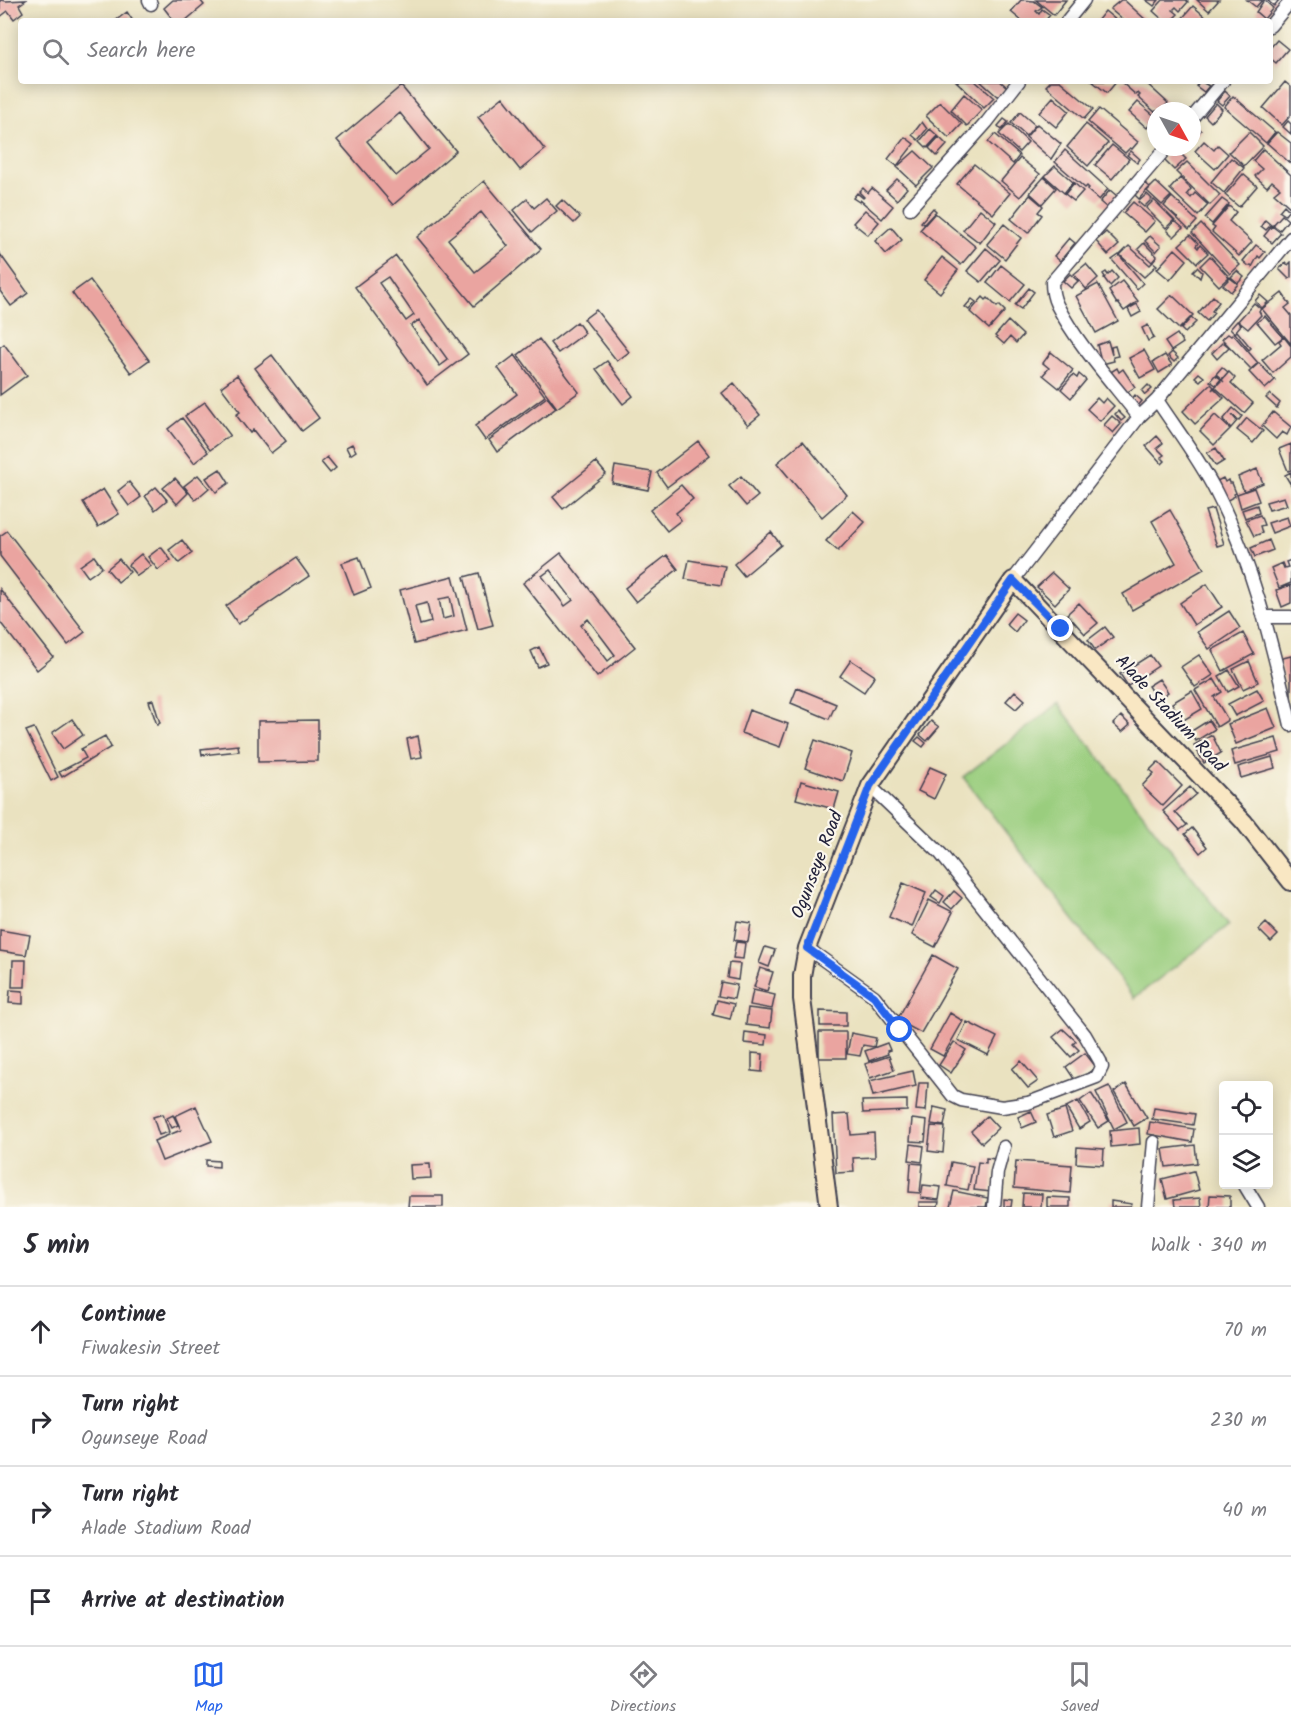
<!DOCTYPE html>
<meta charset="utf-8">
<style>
body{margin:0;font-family:Kalam,sans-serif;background:#f7f7f7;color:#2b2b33}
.controls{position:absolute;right:18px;bottom:18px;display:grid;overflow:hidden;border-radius:6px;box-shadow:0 3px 15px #0003}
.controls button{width:54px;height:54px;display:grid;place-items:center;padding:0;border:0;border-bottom:2px solid #e1e1e2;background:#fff;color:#2b2b33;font:30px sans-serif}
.compass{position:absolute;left:1147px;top:102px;width:54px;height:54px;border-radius:50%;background:#fff;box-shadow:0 3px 15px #0003;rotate:130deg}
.stop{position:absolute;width:18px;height:18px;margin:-14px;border:4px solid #2563eb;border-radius:50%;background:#fff}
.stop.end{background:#2563eb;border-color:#fff;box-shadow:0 2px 6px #0008}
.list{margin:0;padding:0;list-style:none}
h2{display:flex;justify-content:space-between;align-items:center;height:78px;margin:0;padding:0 24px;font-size:26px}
h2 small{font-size:20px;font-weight:400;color:#7c7c81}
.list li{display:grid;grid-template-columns:39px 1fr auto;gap:18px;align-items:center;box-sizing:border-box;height:90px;padding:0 24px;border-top:2px solid #e1e1e2}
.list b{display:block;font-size:22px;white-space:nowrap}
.list p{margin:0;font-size:20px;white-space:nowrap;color:#7c7c81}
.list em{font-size:20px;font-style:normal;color:#7c7c81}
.icon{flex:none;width:33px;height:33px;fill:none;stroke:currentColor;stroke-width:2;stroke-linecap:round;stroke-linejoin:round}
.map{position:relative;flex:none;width:1291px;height:1207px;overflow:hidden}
.search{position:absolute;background:#fff;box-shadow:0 3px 15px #0003;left:18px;right:18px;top:18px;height:66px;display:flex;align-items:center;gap:15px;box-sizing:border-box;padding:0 21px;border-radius:6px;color:#7c7c81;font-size:22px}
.sheet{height:438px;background:#fff}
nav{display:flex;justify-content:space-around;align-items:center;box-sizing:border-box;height:84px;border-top:2px solid #e1e1e2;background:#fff;font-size:16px;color:#7c7c81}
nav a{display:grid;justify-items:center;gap:3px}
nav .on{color:#2563eb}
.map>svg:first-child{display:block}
.green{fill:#9acd7e;stroke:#5e785c;stroke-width:1.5}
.building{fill:#eaa4a0;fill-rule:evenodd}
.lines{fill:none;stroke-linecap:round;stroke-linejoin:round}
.street-casing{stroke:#403f4f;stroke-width:15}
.secondary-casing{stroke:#403f4f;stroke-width:20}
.street{stroke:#fff;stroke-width:12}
.secondary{stroke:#f9e7c3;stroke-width:16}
.route{stroke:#2563eb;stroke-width:8}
.labels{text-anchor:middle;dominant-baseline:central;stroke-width:4.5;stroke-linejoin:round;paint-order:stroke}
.street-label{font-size:18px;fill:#22223b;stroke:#fbf7ec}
</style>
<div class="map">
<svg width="1291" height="1207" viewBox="0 0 1291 1207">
<rect width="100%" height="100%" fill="#fbf7ec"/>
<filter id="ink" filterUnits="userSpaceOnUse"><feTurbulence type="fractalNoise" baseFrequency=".0167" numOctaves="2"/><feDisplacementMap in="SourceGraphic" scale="12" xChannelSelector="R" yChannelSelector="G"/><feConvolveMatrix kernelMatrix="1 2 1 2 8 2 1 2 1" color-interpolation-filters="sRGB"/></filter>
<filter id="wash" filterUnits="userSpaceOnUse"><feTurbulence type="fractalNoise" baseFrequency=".008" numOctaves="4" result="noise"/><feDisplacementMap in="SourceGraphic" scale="24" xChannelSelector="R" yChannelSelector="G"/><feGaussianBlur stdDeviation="1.35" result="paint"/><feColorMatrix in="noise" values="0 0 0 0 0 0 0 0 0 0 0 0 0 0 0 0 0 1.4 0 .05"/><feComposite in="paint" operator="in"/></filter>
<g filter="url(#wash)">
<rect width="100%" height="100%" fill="#eae2c0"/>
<path class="green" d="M1058 704 1229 925 1134 998 963 777Z"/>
<g id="blocks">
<path class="building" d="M0 0 6 1 26 0 19 5 23 12 14 19 8 11 0 17Z
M173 0H200L204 5 185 21H174L164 8Z
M1021 0 1034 1 1042 7 1036 11 1039 14 1042 9 1050 15 1045 21H1022L1011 12Z
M1036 0H1066L1054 15Z
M1121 0H1124L1147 21H1124L1110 9Z
M1146 0H1159L1154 6Z
M1163 0H1186L1188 2 1180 11 1176 7 1173 10 1178 14 1171 21H1164L1153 11Z
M1197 0H1219L1209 11Z
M1247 0H1262L1256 7Z
M1264 0 1273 8 1264 19 1256 12Z
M1267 0H1279L1274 6Z
M1193 6 1208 19 1207 21H1180Z
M1105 11 1117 21H1097Z
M127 12 133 21H115Z
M1277 40 1288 49 1276 63 1270 58V48Z
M956 81H975L994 98 984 108Z
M980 81H1000L1007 87 998 97Z
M1051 81H1060L1093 109 1084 119 1046 86Z
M1092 81H1117L1107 93Z
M1120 81H1144L1168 103 1164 108 1165 109 1163 111H1156V113L1138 97 1140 95 1138 93 1136 95Z
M1200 81 1209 86 1204 92 1196 86Z
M1285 82 1291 87V115L1282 125 1263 108Z
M401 86 456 151 393 205 337 140ZM400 113 429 149 396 176 367 141Z
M1225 91 1230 96 1222 105 1217 101Z
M964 94 982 110 967 126 951 110Z
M1233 96 1275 132 1266 143 1224 107Z
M503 97 545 150 520 170 478 117Z
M1053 97 1069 111 1056 127 1039 113Z
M940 102 962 124 949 138 926 116Z
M1138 102 1156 117 1147 128 1129 112Z
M1216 103 1222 109 1211 122 1205 116Z
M1099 109 1138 142 1132 149 1130 148 1125 153 1088 122Z
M1020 112 1035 125 1026 136 1011 123Z
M1004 119 1008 122 1002 130 998 126Z
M1288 121 1291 124V134L1283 127Z
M922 122 927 129 918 140 912 135Z
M1009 124 1028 142 1019 152 999 134Z
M1037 124 1061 144 1051 159 1026 137Z
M1086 124 1108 143 1088 166 1067 147Z
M1195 125 1201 130 1192 140V128Z
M930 129 938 136 927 148 920 141Z
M1249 132 1263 146 1244 166 1229 152Z
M1277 132 1291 143V164L1267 143Z
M995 134 1018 154 1019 156 1013 164 988 142Z
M905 137 914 144 897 166 888 159Z
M939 137 947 145 937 156 929 148Z
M1204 141 1214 150 1218 145 1228 154 1215 169 1195 151Z
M1112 145 1129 159 1112 179 1095 165Z
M1174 147 1186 159 1174 170 1163 159Z
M1263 149 1291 175V208L1274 193 1280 188 1272 181 1267 187 1255 176 1262 169 1253 161Z
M1065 150 1108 189 1099 200 1087 190 1089 188 1087 186 1085 188 1055 162Z
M915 151 933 168 916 185 897 167Z
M1131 151 1140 159 1137 163 1127 155Z
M1020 158 1040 174 1020 197 1001 181Z
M1231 158 1244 168 1224 193 1211 182Z
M1187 162 1220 195 1210 205 1176 172Z
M974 164 1010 193 993 214 957 184Z
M1055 166 1073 182 1064 193 1045 176Z
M1243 174 1257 186 1239 207 1225 195Z
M1044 177 1056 188 1042 204 1030 193Z
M1180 178 1191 189 1187 194 1191 198 1195 193 1208 205 1198 216 1170 189Z
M897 179 907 188 897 200 886 190Z
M484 181 541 249 474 306 417 237ZM481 212 508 246 475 272 448 239Z
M1156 182 1171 196 1162 205 1147 191Z
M1074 183 1083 191 1074 201 1065 194Z
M1145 183 1150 187 1139 199 1135 195Z
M863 188 868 193 872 188 893 206 882 219 860 200 859 202 853 198 857 193 863 198 864 197 859 192Z
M1110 190 1117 196 1107 208 1100 202Z
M1147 194 1152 199 1144 207 1138 202Z
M1030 195 1043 206 1038 212 1042 215 1028 233 1011 219Z
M1172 197 1197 221 1189 230 1177 218 1178 217 1177 218 1164 206Z
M546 198 557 211 532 232 514 210 527 199 534 208Z
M1222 199 1229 204 1212 224 1205 218Z
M562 200 580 217 574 223 556 206Z
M1154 200 1174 220 1166 228 1146 208Z
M1133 202 1155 221 1145 232 1123 213Z
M1284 205 1289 210 1285 215 1279 211Z
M1229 206 1236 212 1229 221 1252 242 1239 256 1212 232 1215 228 1212 226Z
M933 208 936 211 924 224 921 222Z
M980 209 996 222 980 243 963 230Z
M865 210 879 222 868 235 853 223Z
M935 213 976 247 961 265 920 230Z
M1282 215 1288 220 1280 230 1273 225Z
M1265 220 1271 225 1266 230 1261 226Z
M1175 221 1183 228 1174 237 1167 230Z
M1004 224 1021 238 1005 259 987 244Z
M1201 224 1240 265 1230 274 1192 233Z
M1272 226 1281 233 1272 243 1264 236Z
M891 227 902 240 886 254 875 241Z
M1106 232 1119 245 1108 255 1096 241Z
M1190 235 1198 243 1196 246 1198 248 1200 245 1208 253 1197 263 1179 245Z
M1150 236 1161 246 1156 252 1145 241Z
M1069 238 1075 243 1060 261 1054 256Z
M1144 243 1157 256 1152 262 1138 249Z
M1256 245 1265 252 1260 258 1258 256 1252 267 1251 265 1249 266 1243 261Z
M1129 246 1150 265 1153 262 1157 265 1144 277 1120 255Z
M986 248 1000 260 981 282 967 271Z
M1175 249 1187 260 1170 280 1157 269Z
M0 254 28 293 11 306 0 291Z
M1119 255 1143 283 1137 289 1112 260Z
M396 256 468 354 427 385 355 287ZM388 277 414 315 406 321 379 283ZM419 320 448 360 440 366 411 326Z
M1210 256 1229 277 1219 286 1200 266Z
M942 257 958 270 940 293 924 280Z
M1291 262V277L1289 279 1279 269 1286 263 1288 265Z
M1086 264 1098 278 1086 289 1074 274Z
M1001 265 1025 284 1010 302 987 283Z
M1197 267 1202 272 1200 278 1193 271Z
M1112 271 1118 278 1110 286 1104 278 1105 277 1103 274 1106 272 1108 275Z
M1237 271 1244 277 1238 283 1231 277Z
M1070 274 1078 281 1071 288 1063 281Z
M1230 278 1238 284 1231 292 1223 285Z
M90 280 149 360 131 373 72 293Z
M1122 281 1138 301 1124 311 1118 303 1117 304 1109 291Z
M1098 284 1118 321 1096 333 1076 296Z
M1029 288 1034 292 1021 309 1015 305Z
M1282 293 1290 304 1285 308 1291 315V344L1262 309Z
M1172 295 1193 315 1179 329 1158 309Z
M1260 295 1268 302 1262 308 1255 301Z
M1213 296 1219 302 1212 311 1214 313 1207 321 1198 313Z
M983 297 986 300 988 298 997 307 999 305 1005 311 989 329 970 312Z
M972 299 976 302 969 310 965 307Z
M1254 303 1261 309 1259 311 1261 315 1248 329 1238 321Z
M1137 304 1141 312 1132 317 1128 309Z
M596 310 629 352 617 361 584 319Z
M1265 316 1283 337 1275 343 1257 322Z
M1191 318 1196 322 1185 333 1181 329Z
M1008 321 1023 335 1016 343 1010 337 1004 344 995 336Z
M1237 321 1241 325 1234 333 1230 329Z
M577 322 585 333 558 353 550 343Z
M1148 325 1154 338 1148 341 1142 328Z
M1237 331 1251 348 1249 350 1235 333Z
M1177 334 1183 343 1171 351 1165 342Z
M1228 334 1231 336 1233 334 1258 363 1251 369 1222 339Z
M1284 337 1291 346V357L1273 373 1262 360 1281 344 1279 341Z
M539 339 579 392 557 408 518 355Z
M1108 341 1112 355 1111 347 1115 346 1118 356 1113 357 1114 361 1102 364 1097 345Z
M1223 342 1229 347 1217 359 1212 353Z
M4 344 27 375 0 395V347Z
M1144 350 1155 370 1140 378 1129 358Z
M1051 352 1073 370 1059 388 1043 375 1049 368 1043 363Z
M1172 352 1178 358 1174 362 1168 356Z
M272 355 319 418 302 431 255 368Z
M515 355 545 396 485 440 475 426 517 394 498 368Z
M1165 355 1172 365 1159 373 1153 362Z
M607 361 633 396 623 404 596 369Z
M1259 363 1275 380 1265 389 1249 372Z
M1222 367 1228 372 1222 379 1216 374Z
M1117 368 1119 372 1123 369 1135 387 1123 395 1109 373Z
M1229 372 1235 378 1231 383 1253 403 1244 413 1215 387 1222 380 1224 382 1222 380Z
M1199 373 1204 377 1200 381 1195 377Z
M1079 374 1086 380 1071 398 1061 389 1073 375 1077 378Z
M237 375 286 441 271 453 253 430 250 433 236 415 240 412 221 387Z
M1215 375 1221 379 1216 385 1210 381Z
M734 383 760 415 748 425 722 393Z
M1211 384 1214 387 1212 390 1214 388 1224 398 1195 424 1183 411Z
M1148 385 1152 389 1145 395 1142 391Z
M1270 394 1280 403 1277 408 1266 398Z
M1135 395 1142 401 1138 406 1131 400Z
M547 397 556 408 497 452 489 440Z
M1097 398 1102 403 1106 398 1114 406 1100 421 1087 409Z
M205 402 230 435 210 450 185 416Z
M1233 408 1242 416 1239 420 1232 415 1237 421 1231 428 1223 420Z
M1118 411 1125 418 1121 421 1115 414Z
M1273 412 1291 427 1287 435 1282 432 1276 439 1262 426Z
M1215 415 1230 429 1214 445 1200 431Z
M1112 416 1121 424 1113 433 1104 425Z
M182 418 208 452 194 463 168 429Z
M1247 418 1263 431 1253 443 1237 430Z
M1157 436 1163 443 1157 448 1164 455 1161 457 1165 461 1162 464 1146 446Z
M698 441 709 455 667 487 657 473Z
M803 441 847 495 822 517 777 463Z
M352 444 356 451 350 455 346 447Z
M1291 444V470L1288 471 1279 449Z
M1216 448 1224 461 1216 466 1207 453Z
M327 457 336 468 330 473 321 462Z
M596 462 606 474 563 509 553 497Z
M615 466 652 472 648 490 612 483Z
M220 469 229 483 216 492 206 478Z
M1257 469 1263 483 1244 491 1238 477Z
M1291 472V485L1285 475Z
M198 475 209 488 195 500 184 486Z
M741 476 758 496 746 506 729 486Z
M175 478 188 493 177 504 163 488Z
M1223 478 1225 482 1228 480 1229 483H1232L1236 493 1234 494 1235 496 1224 502 1215 482Z
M129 482 141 497 129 506 118 491Z
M681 485 693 499 676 513 681 520 667 531 650 510Z
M156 487 167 500 155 510 145 496Z
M1254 488 1259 501 1241 508 1237 494Z
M103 489 119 514 98 527 83 502Z
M1284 497 1287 505 1269 510 1266 502Z
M1257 505 1259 513 1245 518 1242 510Z
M1213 509 1224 544 1217 546 1205 511Z
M1170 510 1204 569 1132 610 1123 594 1176 563 1152 521Z
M853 511 865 522 838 551 826 541Z
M1260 515 1264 525 1260 526 1262 533 1254 536 1246 520Z
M1287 517 1290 526 1272 533 1268 523Z
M7 531 85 632 68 645 0 556V536Z
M771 532 781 545 744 576 734 564Z
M182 540 192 553 179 563 169 550Z
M1269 540 1273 550 1255 557 1251 548Z
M161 547 171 560 158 570 148 557Z
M561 553 635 647 597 677 523 583ZM550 570 573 600 565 606 542 576ZM588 619 615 655 608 661 581 625Z
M141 554 151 566 137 576 128 565Z
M667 555 678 569 636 602 625 588Z
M94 556 102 567 88 577 80 566Z
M359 557 371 588 354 595 342 563Z
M296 558 309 576 238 624 226 606Z
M119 559 130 572 118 582 107 569Z
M689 560 725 566 721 585 685 579Z
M1291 560V583L1279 588 1271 568 1282 563 1284 568 1288 567 1286 562Z
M479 573 493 625 478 629 464 577Z
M1052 573 1069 589 1055 604 1037 587Z
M453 576 467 630 414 644 400 590ZM450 597 454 616 443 619 439 599ZM427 603 431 622 420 625 415 606Z
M1207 584 1222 607 1194 625 1180 603Z
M1291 585V603L1282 607 1276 590Z
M0 589 53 657 37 670 0 622Z
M1079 603 1098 623 1085 634 1067 614Z
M1229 611 1240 628 1209 649 1197 632Z
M1015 613 1024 620 1015 632 1006 624Z
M1105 627 1113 637 1095 650 1088 640Z
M1243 633 1254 654 1223 671 1212 650Z
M539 647 547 663 538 667 531 651Z
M1150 655 1158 666 1128 686 1120 674Z
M1199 655 1213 675 1195 687 1181 667Z
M1291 656V698H1290L1279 659Z
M851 660 875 676 864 692 840 676Z
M1249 661 1258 682 1243 689 1233 669Z
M1229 670 1239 686 1228 692 1219 676Z
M1159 679 1168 692 1157 700 1148 686Z
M1214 679 1222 692 1214 697 1228 720 1217 727 1195 690Z
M797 688 836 704 829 719 791 703Z
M1257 689 1264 701 1235 716 1228 704Z
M1015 691 1025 700 1016 709 1006 701Z
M1192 691 1202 709 1182 721 1172 703Z
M153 700 160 723 157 725 149 701Z
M1268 708 1276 728 1236 744 1228 724Z
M749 710 788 724 780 747 741 733Z
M1121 716 1130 725 1122 732 1113 724Z
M72 719 83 735 63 749 52 733Z
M318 720V761L258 762V721Z
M1209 720 1215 729 1196 741 1190 732Z
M931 721 939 727 927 741 920 735Z
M34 728 58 777 51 781 26 731Z
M1212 735 1221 753 1204 763 1194 745Z
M105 736 111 747 62 777 59 772 86 758 81 749Z
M418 736 422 757 411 759 407 739Z
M919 737 926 743 923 747 915 741Z
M1276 738 1280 752 1235 765 1231 751Z
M815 740 852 753 843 781 805 768Z
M238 745 239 751 202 755 201 749Z
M1272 757 1275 768 1241 778 1238 767Z
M1158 762 1182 786 1163 806 1142 786 1154 773 1150 770Z
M930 767 946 774 934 799 918 791Z
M801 781 839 792 834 809 796 799Z
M1190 787 1196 794 1175 812 1187 825 1180 830 1163 811Z
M1192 828 1207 847 1200 853 1185 834Z
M903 883 926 893 912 927 889 917Z
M936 890 944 896 940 903 931 897Z
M954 891 962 898 952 909 944 902Z
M929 900 953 912 935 947 912 935Z
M737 921 751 923 748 942 734 940Z
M1266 923 1278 935 1271 942 1259 930Z
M0 930 30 935 26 955 0 951Z
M736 942 745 943 743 959 733 958Z
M765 947 775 950 769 967 759 963Z
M933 955 958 969 921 1033 897 1020Z
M13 960H26L25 987H12Z
M729 963 740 964 738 980 727 978Z
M760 968 773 972 767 991 754 987Z
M721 982 737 985 734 999 718 996Z
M10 990 23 991V1004L9 1003Z
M753 990 775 995 772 1009 750 1005Z
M717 1000 734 1004 730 1019 713 1015Z
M748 1008 772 1011 770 1028 746 1025Z
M820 1011 846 1012V1026H820Z
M950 1013 963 1021 943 1056 930 1049Z
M967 1022 997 1037 988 1055 958 1040Z
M1063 1029 1076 1041 1073 1044 1079 1050 1071 1057 1053 1037Z
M745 1032 767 1035 766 1045 744 1043Z
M819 1032H846V1058H819Z
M851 1033 876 1038 874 1047 863 1045 860 1056 847 1054Z
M954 1042 966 1050 951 1073 939 1065Z
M887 1043 890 1050 887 1051 888 1054 869 1061 865 1051Z
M752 1053 763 1054 762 1072 752 1071Z
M1085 1053 1096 1067 1076 1082 1066 1067Z
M889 1056 894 1070 870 1078 865 1064Z
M1021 1061 1038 1081 1028 1088 1012 1069Z
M913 1071 916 1086 873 1096 869 1081Z
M919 1083H928L926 1111 916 1110Z
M1126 1084 1147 1118 1134 1126 1114 1092Z
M1109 1086 1127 1122 1114 1129 1096 1092Z
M1091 1093 1109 1121 1098 1128 1080 1101Z
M907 1100V1111L863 1113 862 1101Z
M1078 1101 1090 1122 1079 1129 1066 1107Z
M196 1106 212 1141 162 1161 154 1141 181 1130 175 1116Z
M934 1107 947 1110 944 1126 931 1124Z
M1154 1108 1195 1114 1193 1125 1152 1119Z
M1065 1109 1072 1131 1054 1137 1047 1115Z
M1031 1111 1036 1122 1022 1128 1018 1117Z
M163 1114 169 1132 159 1135 153 1117Z
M849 1114 851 1135 874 1133 875 1157 853 1158 854 1172 836 1173 833 1115Z
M173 1115 178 1125 172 1128 167 1118Z
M987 1116 998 1128 982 1143 971 1131Z
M912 1119 927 1121 925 1142 910 1141Z
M1150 1122 1194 1129 1192 1142 1148 1134Z
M931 1126 945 1127 943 1153 928 1151Z
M1139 1128 1140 1144 1111 1147 1110 1131Z
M911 1144 924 1146 922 1162 909 1160Z
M1195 1145 1197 1163 1166 1167 1163 1149Z
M1077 1147 1104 1149 1103 1165 1076 1163Z
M986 1158 996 1159 991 1192 974 1190 978 1162 986 1163Z
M206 1160 219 1161V1167L206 1166Z
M1016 1161 1072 1165 1070 1193 1014 1188Z
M951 1162 973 1166 968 1190 947 1186Z
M911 1163 923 1164 920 1193 909 1192Z
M430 1164 431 1178 411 1179 410 1165Z
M1194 1171 1199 1190 1167 1199 1162 1179Z
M923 1185 941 1187 939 1200 921 1198Z
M954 1191 988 1198 986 1207H950Z
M1023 1193 1042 1194 1041 1207H1022Z
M1210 1195 1230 1196V1207H1209Z
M409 1196H443V1207H408Z
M1047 1197 1070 1198V1207H1047Z
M1200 1198 1201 1207H1175L1174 1200Z
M1004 1199 1012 1200 1011 1207H1004Z
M1111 1201 1132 1204 1131 1207H1111Z
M919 1202H939L938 1207H919Z"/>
</g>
</g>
<g filter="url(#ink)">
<use href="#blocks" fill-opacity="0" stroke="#403f4f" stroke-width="1.5"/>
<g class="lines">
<defs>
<path id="street" d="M149 0 151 4
M1067 21 1084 0
M1270 26 1291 1
M1192 118 1223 81
M910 208 987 122 1019 81
M1157 400C1176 429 1200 460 1216 492 1254 566 1272 645 1291 725
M1139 417C1112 382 1077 344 1057 305 1053 297 1052 290 1052 282L1167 147
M1013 580 1139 417 1157 400 1291 238
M1265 617H1291
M807 948 874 996 953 1096 961 1100 1002 1107 1028 1103 1097 1077 1102 1067 1100 1061 1085 1035 941 854 870 786
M1244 1184 1258 1207
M994 1207 997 1172 1004 1147
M1148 1207 1154 1142"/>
<path id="secondary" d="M829 1207 802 999V976L807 948 870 786 1013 580 1244 822 1291 882"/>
</defs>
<use href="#street" class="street-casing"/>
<use href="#secondary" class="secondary-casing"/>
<use href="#street" class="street"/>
<use href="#secondary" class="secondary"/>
</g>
</g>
<g class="lines" filter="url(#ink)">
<path class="route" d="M900 1030 874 996 807 948 870 786 1013 580 1061 629"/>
</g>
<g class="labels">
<g class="street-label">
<text transform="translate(1170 714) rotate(47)">Alade Stadium Road</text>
<text transform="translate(818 865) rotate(-69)">Ogunseye Road</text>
</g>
</g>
</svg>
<div class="controls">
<button><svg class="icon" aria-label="locate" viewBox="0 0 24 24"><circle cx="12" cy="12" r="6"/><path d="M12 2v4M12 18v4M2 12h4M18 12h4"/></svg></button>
<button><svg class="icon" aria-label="layers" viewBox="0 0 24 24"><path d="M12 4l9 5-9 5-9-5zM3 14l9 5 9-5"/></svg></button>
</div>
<svg class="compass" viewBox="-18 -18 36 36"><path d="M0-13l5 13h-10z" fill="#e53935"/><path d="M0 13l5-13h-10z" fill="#7c7c81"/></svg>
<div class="stop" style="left:900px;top:1030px"></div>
<div class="stop end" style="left:1061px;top:629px"></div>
<div class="search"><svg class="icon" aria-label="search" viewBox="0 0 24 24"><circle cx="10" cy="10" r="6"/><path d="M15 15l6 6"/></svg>Search here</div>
</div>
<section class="sheet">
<h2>5 min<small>Walk · 340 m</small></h2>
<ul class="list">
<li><svg class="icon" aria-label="ahead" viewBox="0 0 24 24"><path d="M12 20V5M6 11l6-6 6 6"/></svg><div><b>Continue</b><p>Fiwakesin Street</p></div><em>70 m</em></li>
<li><svg class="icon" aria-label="right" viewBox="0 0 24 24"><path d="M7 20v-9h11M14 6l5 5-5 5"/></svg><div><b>Turn right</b><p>Ogunseye Road</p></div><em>230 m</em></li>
<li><svg class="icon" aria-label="right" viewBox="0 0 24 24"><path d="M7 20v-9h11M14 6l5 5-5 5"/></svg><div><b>Turn right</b><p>Alade Stadium Road</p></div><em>40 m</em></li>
<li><svg class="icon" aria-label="arrive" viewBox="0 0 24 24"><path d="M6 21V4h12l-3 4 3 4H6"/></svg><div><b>Arrive at destination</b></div></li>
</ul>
</section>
<nav>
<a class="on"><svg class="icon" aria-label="map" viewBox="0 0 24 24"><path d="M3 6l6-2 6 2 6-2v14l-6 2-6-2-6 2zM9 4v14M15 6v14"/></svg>Map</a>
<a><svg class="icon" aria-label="directions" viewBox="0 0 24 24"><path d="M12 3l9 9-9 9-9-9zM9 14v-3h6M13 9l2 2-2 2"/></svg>Directions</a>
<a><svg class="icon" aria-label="saved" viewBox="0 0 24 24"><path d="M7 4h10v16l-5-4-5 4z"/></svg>Saved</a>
</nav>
